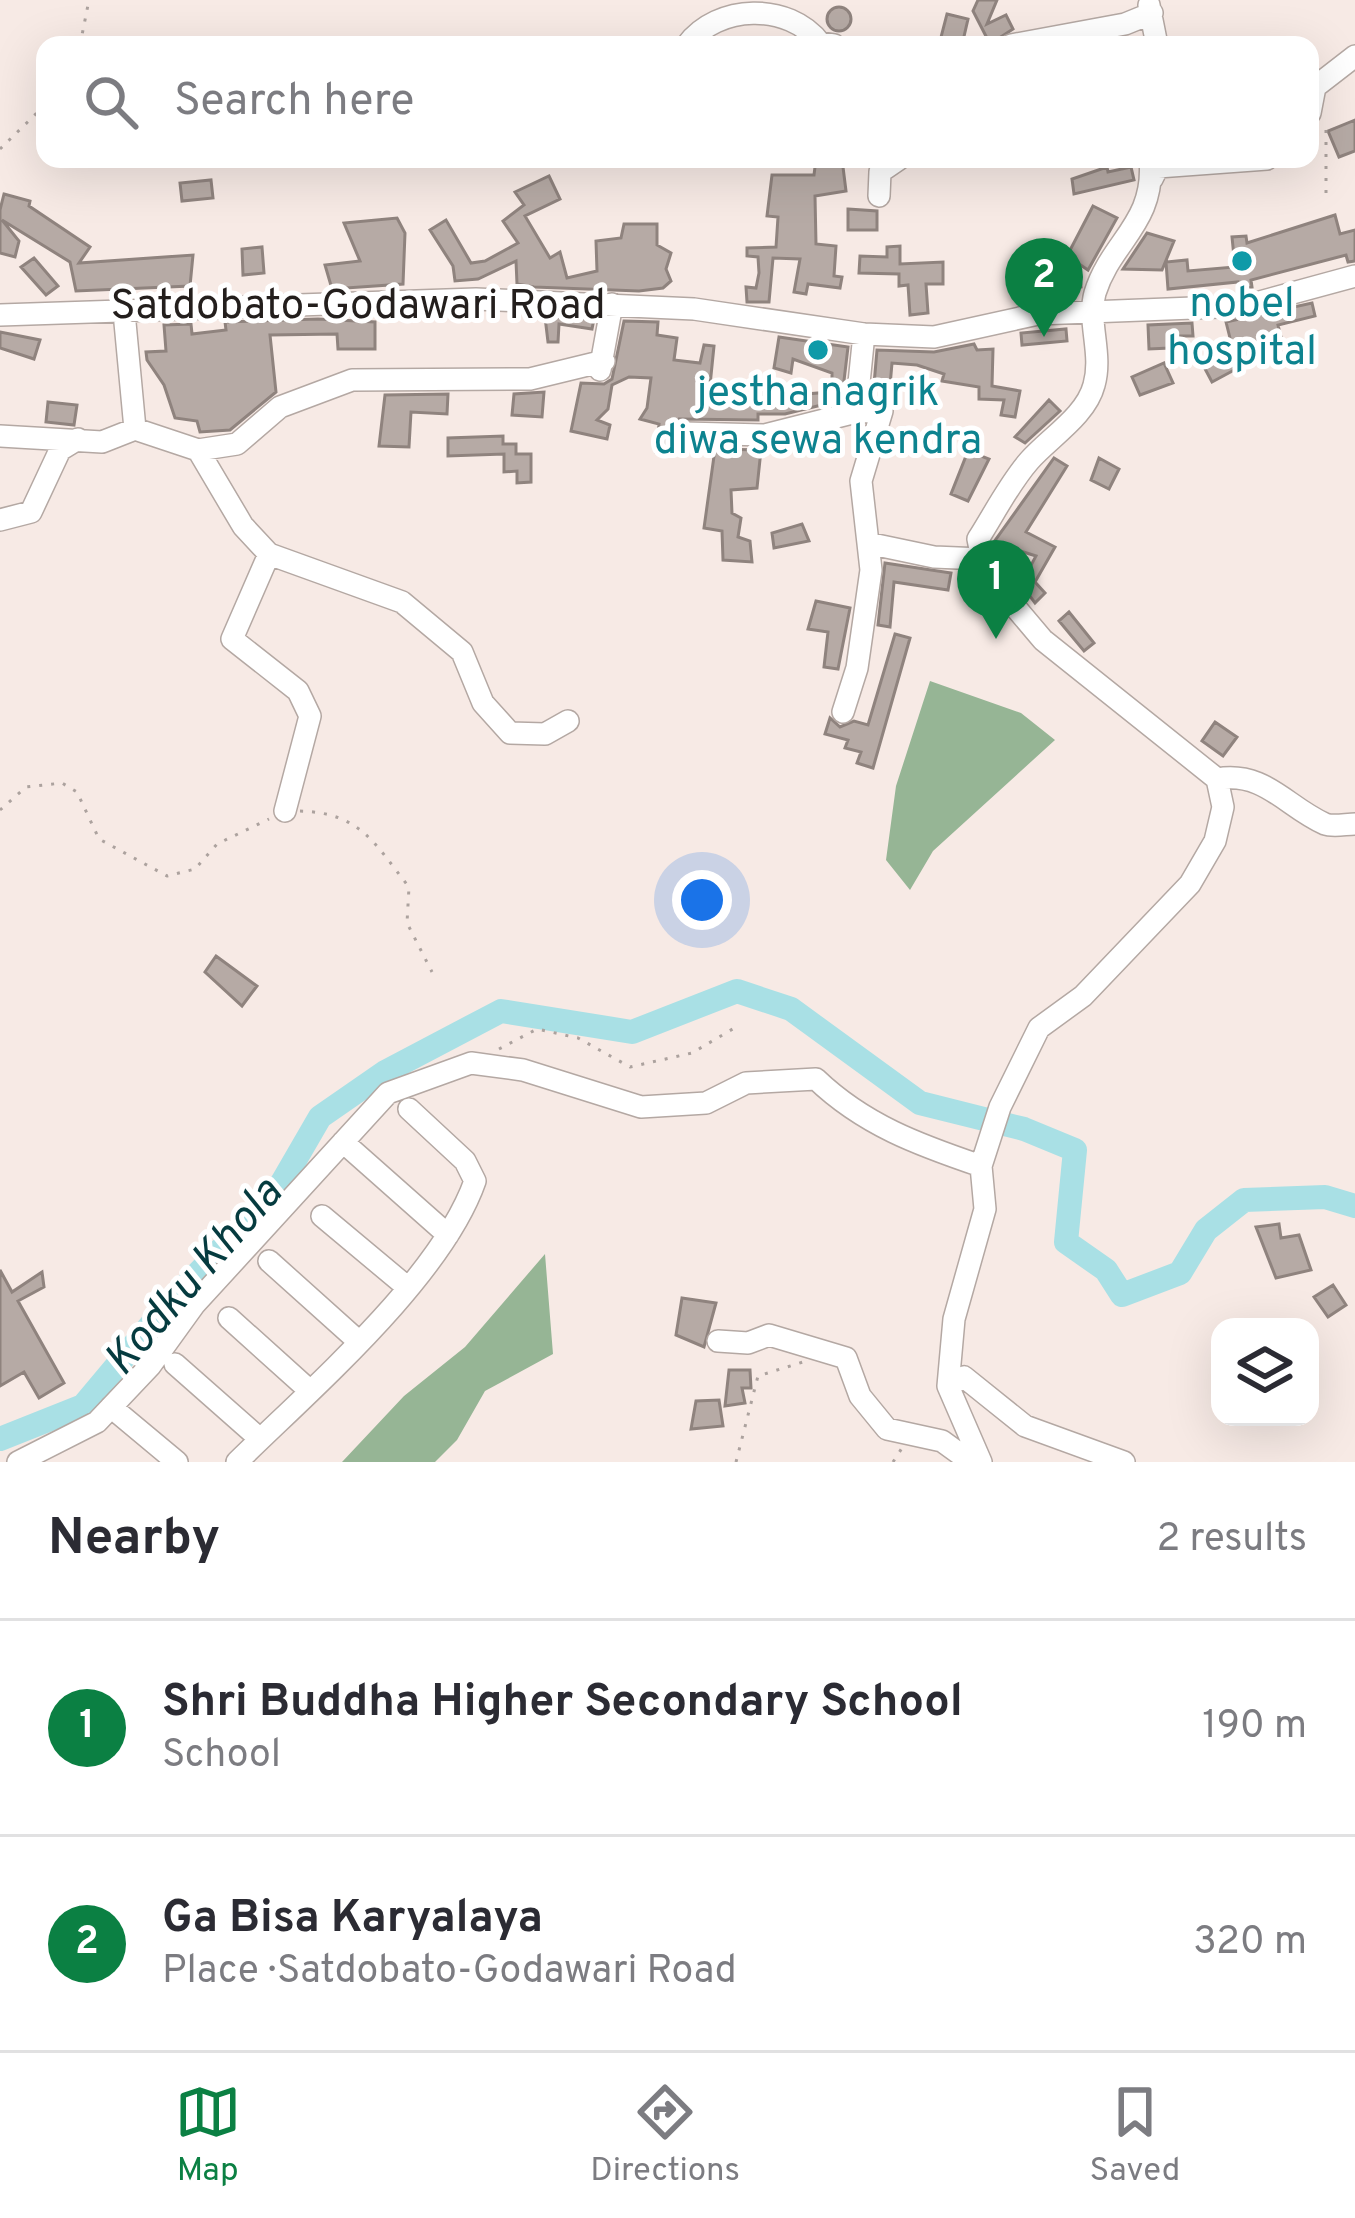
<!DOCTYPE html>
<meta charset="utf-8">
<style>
body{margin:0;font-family:Overpass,sans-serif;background:#f2f2f3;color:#2b2b33}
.controls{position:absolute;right:36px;bottom:36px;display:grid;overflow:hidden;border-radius:24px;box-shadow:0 12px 48px #0002}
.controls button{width:108px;height:108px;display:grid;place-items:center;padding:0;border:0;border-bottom:3px solid #e1e1e2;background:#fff;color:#2b2b33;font:60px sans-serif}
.you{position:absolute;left:702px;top:900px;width:42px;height:42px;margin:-30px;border:9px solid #fff;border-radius:50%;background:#1a73e8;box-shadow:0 0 0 18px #1a73e833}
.badge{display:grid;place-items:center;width:78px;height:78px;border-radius:50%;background:#0b8043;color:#fff;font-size:39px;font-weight:700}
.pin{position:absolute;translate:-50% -99px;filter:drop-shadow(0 3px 6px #0008)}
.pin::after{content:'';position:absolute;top:63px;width:42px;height:36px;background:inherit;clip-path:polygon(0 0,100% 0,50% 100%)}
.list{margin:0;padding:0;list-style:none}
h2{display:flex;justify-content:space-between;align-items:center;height:156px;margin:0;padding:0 48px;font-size:51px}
h2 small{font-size:39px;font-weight:400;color:#7c7c81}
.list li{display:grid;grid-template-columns:78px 1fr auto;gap:36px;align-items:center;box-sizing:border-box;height:216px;padding:0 48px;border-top:3px solid #e1e1e2}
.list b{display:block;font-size:45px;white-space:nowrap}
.list p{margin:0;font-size:39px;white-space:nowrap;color:#7c7c81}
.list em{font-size:39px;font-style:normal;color:#7c7c81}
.icon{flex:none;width:66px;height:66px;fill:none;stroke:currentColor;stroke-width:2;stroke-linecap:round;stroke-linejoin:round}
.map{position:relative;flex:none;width:1355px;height:1462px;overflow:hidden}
.search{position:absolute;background:#fff;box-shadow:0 12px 48px #0002;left:36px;right:36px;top:36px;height:132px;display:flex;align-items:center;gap:30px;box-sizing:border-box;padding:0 42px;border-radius:24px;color:#7c7c81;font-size:45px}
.sheet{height:588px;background:#fff}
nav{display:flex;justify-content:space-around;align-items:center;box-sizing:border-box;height:168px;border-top:3px solid #e1e1e2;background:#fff;font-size:33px;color:#7c7c81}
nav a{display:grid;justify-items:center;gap:6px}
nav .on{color:#0b8043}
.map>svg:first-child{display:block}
.forest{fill:#96b595}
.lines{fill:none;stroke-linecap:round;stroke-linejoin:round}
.river{stroke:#a9e0e5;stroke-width:24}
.building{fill:#b6aaa5;stroke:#8f837e;stroke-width:3}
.minor-casing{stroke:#b4a8a3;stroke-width:24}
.path{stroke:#aca29e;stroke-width:3;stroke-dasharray:3 9;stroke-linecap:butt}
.minor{stroke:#fff;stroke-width:21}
.culture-dot{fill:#0f9aa8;stroke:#fff;stroke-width:4.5}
.labels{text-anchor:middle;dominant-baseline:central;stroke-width:10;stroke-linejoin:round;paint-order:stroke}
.culture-label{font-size:42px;fill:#0d838f;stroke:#fff}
.street-label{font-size:42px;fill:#231e1c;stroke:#fff}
.water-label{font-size:45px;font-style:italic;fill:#053b3f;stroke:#fff}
</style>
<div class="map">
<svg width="1355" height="1462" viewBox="0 0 1355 1462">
<rect width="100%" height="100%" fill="#f7eae5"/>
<path class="forest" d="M930 681 1021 713 1055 740 933 851 910 890 886 860 896 786Z
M545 1254 553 1354 485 1391 457 1440 435 1462H342L404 1396 465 1347Z"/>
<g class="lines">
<path class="river" d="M0 1439 83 1406 171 1301 276 1193 320 1117 385 1072 501 1011 632 1032 737 991 791 1009 920 1103 1024 1129 1075 1150 1066 1242 1106 1270 1122 1295 1180 1273 1206 1230 1244 1200 1325 1197 1355 1206"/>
</g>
<path class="building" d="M978 0H997L987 24 1006 15 1013 29 990 44 973 11Z
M827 19a12 12 0 1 1 24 0a12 12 0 1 1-24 0Z
M947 14 968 19 962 45H939Z
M1355 120V151L1339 157 1328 131Z
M816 159H842L846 191 815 196 816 244 836 246 834 276 842 277 840 288 808 284 806 294 794 292 800 259 773 258 769 302H747L746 287 756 288 759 273 758 257 747 256V248L776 247 778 217 767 216 772 175H814Z
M1107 167 1108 172 1131 167 1134 180 1074 194 1072 179Z
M549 176 560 199 525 216 550 258 560 252 567 278 597 271 596 241 621 238 624 224H657V245L671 253 666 269 671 281 663 288 639 291 534 287 517 284 516 261 478 279 455 281 453 266 430 230 446 220 471 263 485 261 518 243 503 221 524 205 515 192Z
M211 180 213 198 182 201 180 183Z
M4 194 30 201 29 206 90 247 79 263 193 255 190 286 76 291 70 262 2 220 19 241 15 257 0 253V210Z
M1093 206 1117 218 1088 270 1079 264 1081 287 1063 290 1064 296 1036 299 1032 257H1039L1038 245 1050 243 1054 281Z
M848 209 877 211V230H848Z
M1335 215 1340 234 1355 230V261L1348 262 1346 255 1251 280 1252 287 1239 290 1238 282 1168 289 1166 262 1187 260 1188 271 1235 267 1232 237 1246 236 1247 243Z
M397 218 405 233 403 284 332 289 325 265 360 261 344 223Z
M1147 233 1174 241 1162 270 1123 269Z
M900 246V264L943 262V284H926L928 313 910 315 908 285 899 286V274L859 273 860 256 887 257V247Z
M262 247 264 273 243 275 242 249Z
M34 258 58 286 46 295 21 267Z
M1312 303 1315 316 1278 325 1282 341 1232 346 1226 322Z
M545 317 594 319 592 329 559 324 558 342H548Z
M318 319 375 322V349H338L337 334 270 335 276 392 230 430 200 432 197 421 175 418 164 385 147 360 146 352 166 351 164 325 191 324 192 334 226 330 225 322Z
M624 321 658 322 657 335 677 338 674 360 700 363 704 345 714 346 708 405 745 403V395H756L757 390H769V397L843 391 842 400 785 414H758V420L679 419 670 434 686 452H656L659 424 640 419 647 408 651 378 629 377 612 385 608 409 597 420 610 425 607 439 571 431 581 383 604 384 612 379Z
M1192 323 1193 336H1170V348L1149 349 1148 325Z
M1066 329 1067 341 1022 345 1021 333Z
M0 332 40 340 34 359 0 348Z
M779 337 848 347 843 389 832 386V373L793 359 791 373 774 368Z
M974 344 977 350 993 349 992 386 1020 391 1015 417 1001 415 1004 400 979 399V387L942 381 944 374 917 365 892 363 890 386 875 384 873 396 877 350 934 352Z
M1229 351 1238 368 1212 382 1203 365Z
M1164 363 1173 383 1140 395 1132 377Z
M544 392 542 417 512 415 514 394Z
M448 394 447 414 411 412 409 447 379 446 385 395Z
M1049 400 1060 411 1025 443 1015 437Z
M48 402 77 405 74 425 46 422Z
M503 436V444H516V454H531V482L517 483V471L504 472V454L448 456V438Z
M715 449 761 450 757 488 731 490 732 513 741 518 738 537 750 541 752 562 723 560 722 531 704 528Z
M968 451 989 459 968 501 951 494Z
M1054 458 1067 466 1026 532 1055 547 1035 582 1045 593 1035 603 1021 584 1036 556 1014 549 1001 557 994 542Z
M1099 458 1119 469 1109 489 1091 480Z
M802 524 809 541 774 548 772 533Z
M885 563 951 573 948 590 894 582 890 627 878 625Z
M816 601 850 608 838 669 824 667 828 632 808 629Z
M1069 612 1094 643 1084 651 1059 621Z
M895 634 910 638 873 768 857 763 861 752 845 748 848 740 825 734 830 718 840 727 854 721 868 725Z
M1215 722 1237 737 1223 756 1202 741Z
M216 956 257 986 242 1006 205 972Z
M1279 1224 1281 1238 1299 1235 1311 1270 1276 1278 1256 1227Z
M0 1270 12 1292 42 1272 44 1287 18 1301 64 1383 39 1398 24 1372 0 1386Z
M1333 1285 1346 1305 1328 1317 1314 1297Z
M682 1298 716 1303 704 1347 676 1335Z
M729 1370H750L751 1388H742L745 1403 725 1406Z
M719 1400 723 1426 691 1429 696 1401Z"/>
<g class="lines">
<defs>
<path id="minor" d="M1149 5 1157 45
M687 45C717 4 789 2 820 43L834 45
M1011 45 1125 24 1152 13
M1310 113 1315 87 1355 56
M1152 179 1158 167 1267 159
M879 196 880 172 899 159
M124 312 135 429
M0 315 476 299 694 309 864 334 934 337 1038 314 1245 306 1355 276
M600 370 612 304
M856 412 864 334
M685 433 765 435 856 412 882 411 861 481 871 570 857 668 843 712
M0 436 102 442 135 429 198 450 237 444 280 407 352 380 530 379 604 361
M198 450 243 526 269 554 402 602 462 652 483 703 510 733 545 734 568 721
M0 520 31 512 60 450 78 439
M872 544 934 557 982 559
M269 554 232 639 298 691 310 716 285 811
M1217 779C1265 771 1285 806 1325 824 1333 827 1346 824 1355 824
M343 1142 448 1235
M322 1216 407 1287
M269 1261 357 1340
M229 1318 309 1390
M718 1341 748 1343 769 1335 846 1358 860 1396 887 1429 942 1441 971 1462
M175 1364 260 1439
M948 1386 964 1377 1025 1426 1124 1462
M111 1407 177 1462
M18 1462 97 1422 150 1366 194 1305 388 1093 471 1063 523 1070 641 1107 706 1103 746 1083 816 1079C864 1125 919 1145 981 1166
M237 1462C311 1389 441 1278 475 1181L465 1161 409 1109
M981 1462 948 1386 954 1319 985 1209 981 1166 1000 1107 1039 1028 1083 996 1190 884 1215 841 1223 807 1217 779 1043 640 1005 595V585L982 559 978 539C994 514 1009 484 1029 461 1049 438 1086 416 1094 385 1103 354 1087 322 1095 293 1111 241 1156 223 1150 159"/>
</defs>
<use href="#minor" class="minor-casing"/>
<path class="path" d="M80 45 89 0
M0 149 45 105
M1326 193V125
M0 810 26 787 62 783 77 792 99 839 167 876 195 869 217 844 269 819
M300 811C361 813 374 843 409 887L407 923 432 972
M499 1049 537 1029 578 1038 630 1067 692 1053 736 1027
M736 1462 758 1376 803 1362
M893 1462 902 1448"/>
<use href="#minor" class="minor"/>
</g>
<g class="culture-dot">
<circle cx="1242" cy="261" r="12"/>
<circle cx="818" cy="350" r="12"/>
</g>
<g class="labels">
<g class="culture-label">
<text x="1242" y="305">nobel<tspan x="1242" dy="48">hospital</tspan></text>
<text x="818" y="394">jestha nagrik<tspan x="818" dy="48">diwa sewa kendra</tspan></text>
</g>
<g class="street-label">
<text x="358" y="307">Satdobato-Godawari Road</text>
</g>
<g class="water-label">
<text transform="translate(195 1278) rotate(-49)">Kodku Khola</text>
</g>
</g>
</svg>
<div class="controls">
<button><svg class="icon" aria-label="layers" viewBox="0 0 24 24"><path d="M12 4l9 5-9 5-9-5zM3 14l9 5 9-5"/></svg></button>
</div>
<div class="you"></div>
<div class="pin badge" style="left:996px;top:639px">1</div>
<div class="pin badge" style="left:1044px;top:337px">2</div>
<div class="search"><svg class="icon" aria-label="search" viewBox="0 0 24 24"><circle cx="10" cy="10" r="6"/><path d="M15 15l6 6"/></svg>Search here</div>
</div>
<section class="sheet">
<h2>Nearby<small>2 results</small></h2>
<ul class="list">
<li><span class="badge">1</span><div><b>Shri Buddha Higher Secondary School</b><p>School</p></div><em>190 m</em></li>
<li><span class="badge">2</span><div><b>Ga Bisa Karyalaya</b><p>Place · Satdobato-Godawari Road</p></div><em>320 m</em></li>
</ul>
</section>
<nav>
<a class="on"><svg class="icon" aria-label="map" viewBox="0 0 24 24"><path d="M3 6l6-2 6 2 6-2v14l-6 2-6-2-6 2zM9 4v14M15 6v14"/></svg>Map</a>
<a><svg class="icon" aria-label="directions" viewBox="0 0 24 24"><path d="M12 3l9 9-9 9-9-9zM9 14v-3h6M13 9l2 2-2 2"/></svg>Directions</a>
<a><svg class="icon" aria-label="saved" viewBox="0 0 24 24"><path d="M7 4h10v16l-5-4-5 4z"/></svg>Saved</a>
</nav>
